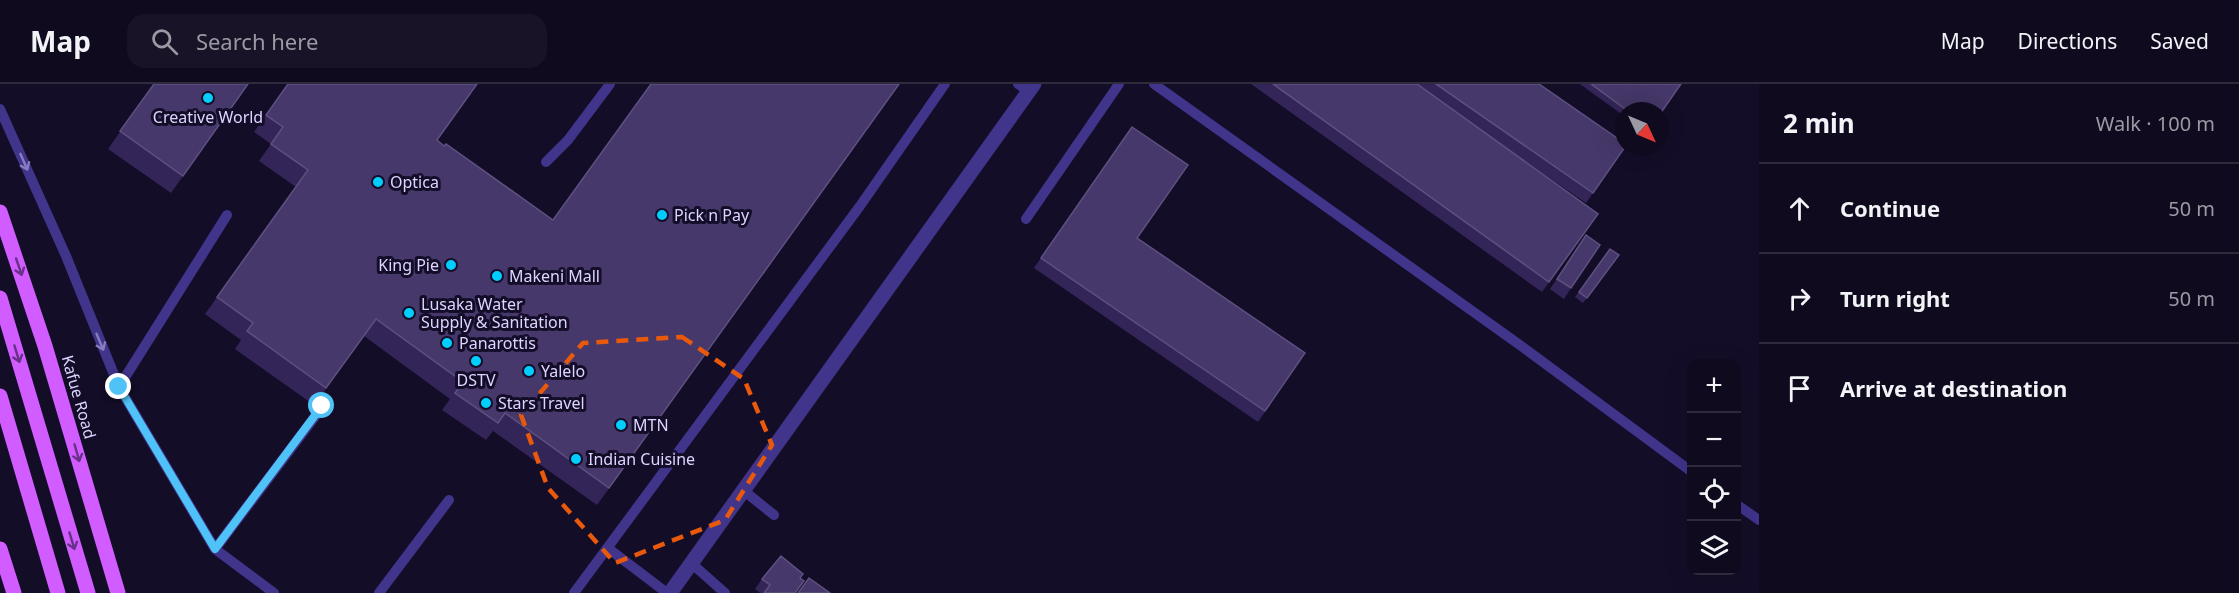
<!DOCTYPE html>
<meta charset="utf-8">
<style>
body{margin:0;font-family:"Noto Sans",sans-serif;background:#181327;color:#f1f3f6}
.controls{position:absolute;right:18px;bottom:18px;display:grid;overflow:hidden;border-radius:12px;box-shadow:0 6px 24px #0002}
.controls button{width:54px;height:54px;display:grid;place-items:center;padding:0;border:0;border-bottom:2px solid #2f2b3c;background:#0f0a1e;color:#f1f3f6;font:30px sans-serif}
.compass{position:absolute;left:1615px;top:18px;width:54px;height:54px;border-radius:50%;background:#0f0a1e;box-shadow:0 6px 24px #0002;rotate:134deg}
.stop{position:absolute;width:18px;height:18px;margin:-14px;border:4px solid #4fc3f7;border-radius:50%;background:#fff}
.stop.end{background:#4fc3f7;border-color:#fff;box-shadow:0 2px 6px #0008}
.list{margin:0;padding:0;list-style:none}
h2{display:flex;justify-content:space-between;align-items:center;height:78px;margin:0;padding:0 24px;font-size:26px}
h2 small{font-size:20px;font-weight:400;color:#9b9aa4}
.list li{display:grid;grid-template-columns:39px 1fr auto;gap:18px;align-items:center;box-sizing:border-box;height:90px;padding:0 24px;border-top:2px solid #2f2b3c}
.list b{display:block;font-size:22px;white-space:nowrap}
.list em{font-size:20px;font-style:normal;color:#9b9aa4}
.icon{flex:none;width:33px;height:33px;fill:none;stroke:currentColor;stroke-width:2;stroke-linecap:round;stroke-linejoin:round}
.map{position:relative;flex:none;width:1759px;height:509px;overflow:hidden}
header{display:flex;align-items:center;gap:36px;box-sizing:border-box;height:84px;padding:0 30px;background:#0f0a1e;border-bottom:2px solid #2f2b3c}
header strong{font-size:28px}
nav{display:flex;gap:33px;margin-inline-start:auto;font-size:21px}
.search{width:420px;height:54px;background:#181327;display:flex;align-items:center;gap:15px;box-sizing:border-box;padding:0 21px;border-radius:18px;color:#9b9aa4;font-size:22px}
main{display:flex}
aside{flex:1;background:#0f0a1e}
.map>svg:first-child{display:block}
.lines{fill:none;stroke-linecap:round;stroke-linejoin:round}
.service{stroke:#40348b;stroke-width:10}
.minor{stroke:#40348b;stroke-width:15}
.primary{stroke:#d15cff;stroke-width:15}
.wall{fill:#342558}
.building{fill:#46386a;stroke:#5e5181;stroke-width:1.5}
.oneway{stroke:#877cbf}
.oneway2{stroke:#693189}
.route{stroke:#4fc3f7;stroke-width:8}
.marked{fill:none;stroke:#e8590c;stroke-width:4.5;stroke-dasharray:12 8;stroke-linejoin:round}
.poi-dot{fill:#01ceff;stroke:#140d28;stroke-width:2}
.labels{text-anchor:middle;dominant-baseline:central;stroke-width:6;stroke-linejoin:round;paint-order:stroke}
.poi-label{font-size:16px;fill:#ddd5ff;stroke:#140d28;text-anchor:start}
.street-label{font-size:16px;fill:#ddd5ff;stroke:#140d28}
</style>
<header>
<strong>Map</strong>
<div class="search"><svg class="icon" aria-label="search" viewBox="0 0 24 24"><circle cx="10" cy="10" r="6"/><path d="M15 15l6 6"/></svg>Search here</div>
<nav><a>Map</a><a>Directions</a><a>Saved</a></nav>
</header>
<main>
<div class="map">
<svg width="1759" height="509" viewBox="0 0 1759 509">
<rect width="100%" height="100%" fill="#140d28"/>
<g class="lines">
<path class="service" d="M1018 0 1029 7
M1154 0 1524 264 1692 388
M0 25 66 172 119 303
M546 78 568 56 610 0
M227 131 119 303 215 465 274 509
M1026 135 1119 0
M743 406 774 431
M1736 420 1759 436
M215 465 323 322
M609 465 667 509
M690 478 725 509
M379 509 449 416
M574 509 860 122 945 0"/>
<path class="minor" d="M670 509 1034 0"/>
<path class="primary" d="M0 128 45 262 118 509
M0 214 88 509
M0 312 58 509
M0 465 14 509"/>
</g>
<path class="wall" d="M154 0H248L171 109 108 65Z
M288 0 437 57 553 136 900 0 597 421 493 347 486 356 442 326 450 315 364 252 314 321 235 265 241 256 205 230 296 103 259 77 271 60 254 48Z
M1251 0H1539L1625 63 1586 119 1514 70 1598 130 1542 208Z
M1580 0H1681L1660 27H1624V32Z
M1132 43 1137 154 1305 269 1258 338 1034 184Z
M1579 162 1571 204 1564 215 1550 205Z
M1610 165 1619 171 1583 219 1575 213Z
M800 494 796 509H760L755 505 762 495Z"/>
<path class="building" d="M154 0H248L183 92 120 47Z
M288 0H477L437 56 444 62 446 60 553 136 651 0H899L609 404 505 329 498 339 455 309 463 298 376 235 326 304 247 247 253 239 217 213 308 86 271 60 283 43 266 31Z
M1273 0H1417L1598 130 1549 198Z
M1436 0H1539L1624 59V63H1625L1593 109Z
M1591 0H1681L1660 30V27H1628Z
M1132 43 1188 81 1137 154 1305 269 1265 327 1041 174Z
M1586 151 1600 161 1571 204 1557 195Z
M1610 165 1619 171 1587 214 1579 208Z
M781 472 803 490 800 494 804 497 795 509H764L770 501 762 495Z
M809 494 830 509H798Z"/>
<defs><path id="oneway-shaft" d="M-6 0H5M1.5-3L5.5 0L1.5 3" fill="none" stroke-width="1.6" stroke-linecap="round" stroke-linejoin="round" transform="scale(1.5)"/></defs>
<g class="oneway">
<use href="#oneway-shaft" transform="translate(24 78) rotate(66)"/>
<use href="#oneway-shaft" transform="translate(100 258) rotate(67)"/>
</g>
<g class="oneway2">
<use href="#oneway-shaft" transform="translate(19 183) rotate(71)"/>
<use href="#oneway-shaft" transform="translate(17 270) rotate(73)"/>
<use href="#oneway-shaft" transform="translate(77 369) rotate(74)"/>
<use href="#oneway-shaft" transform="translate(72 457) rotate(73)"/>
</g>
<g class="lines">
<path class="route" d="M119 303 215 465 322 322"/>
</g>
<path class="marked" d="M682 253 744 295 772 361 725 436 615 479 548 404 521 331 583 259Z"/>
<g class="poi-dot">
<circle cx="208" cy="14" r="6"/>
<circle cx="378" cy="98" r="6"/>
<circle cx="662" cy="131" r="6"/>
<circle cx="451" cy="181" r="6"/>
<circle cx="497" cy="192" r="6"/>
<circle cx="409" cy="229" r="6"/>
<circle cx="447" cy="259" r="6"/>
<circle cx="476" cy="277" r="6"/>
<circle cx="529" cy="287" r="6"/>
<circle cx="486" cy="319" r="6"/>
<circle cx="621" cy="341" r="6"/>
<circle cx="576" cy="375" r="6"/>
</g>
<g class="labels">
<g class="poi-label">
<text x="208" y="33" text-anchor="middle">Creative World</text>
<text x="390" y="98">Optica</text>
<text x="674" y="131">Pick n Pay</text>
<text x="439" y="181" text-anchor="end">King Pie</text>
<text x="509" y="192">Makeni Mall</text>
<text x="421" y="220">Lusaka Water<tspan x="421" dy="18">Supply &amp; Sanitation</tspan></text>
<text x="459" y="259">Panarottis</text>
<text x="541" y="287">Yalelo</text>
<text x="476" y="296" text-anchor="middle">DSTV</text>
<text x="498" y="319">Stars Travel</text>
<text x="633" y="341">MTN</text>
<text x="588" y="375">Indian Cuisine</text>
</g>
<g class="street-label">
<text transform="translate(79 313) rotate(74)">Kafue Road</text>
</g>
</g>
</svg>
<div class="controls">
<button>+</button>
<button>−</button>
<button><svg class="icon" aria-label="locate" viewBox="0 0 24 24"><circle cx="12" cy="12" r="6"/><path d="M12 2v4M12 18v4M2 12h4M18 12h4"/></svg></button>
<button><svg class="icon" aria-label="layers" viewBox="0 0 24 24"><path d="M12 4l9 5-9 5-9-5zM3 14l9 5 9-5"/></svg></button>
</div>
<svg class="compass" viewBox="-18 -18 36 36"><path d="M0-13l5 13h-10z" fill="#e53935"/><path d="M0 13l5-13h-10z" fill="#9b9aa4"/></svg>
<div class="stop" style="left:322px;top:322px"></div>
<div class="stop end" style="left:119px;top:303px"></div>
</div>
<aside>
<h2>2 min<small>Walk · 100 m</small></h2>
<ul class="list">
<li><svg class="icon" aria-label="ahead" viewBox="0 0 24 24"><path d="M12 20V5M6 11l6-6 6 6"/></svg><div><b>Continue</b></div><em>50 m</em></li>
<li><svg class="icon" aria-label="right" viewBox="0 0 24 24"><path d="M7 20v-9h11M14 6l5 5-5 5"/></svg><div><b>Turn right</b></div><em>50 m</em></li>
<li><svg class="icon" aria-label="arrive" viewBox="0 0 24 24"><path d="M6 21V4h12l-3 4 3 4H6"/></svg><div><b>Arrive at destination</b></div></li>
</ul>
</aside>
</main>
